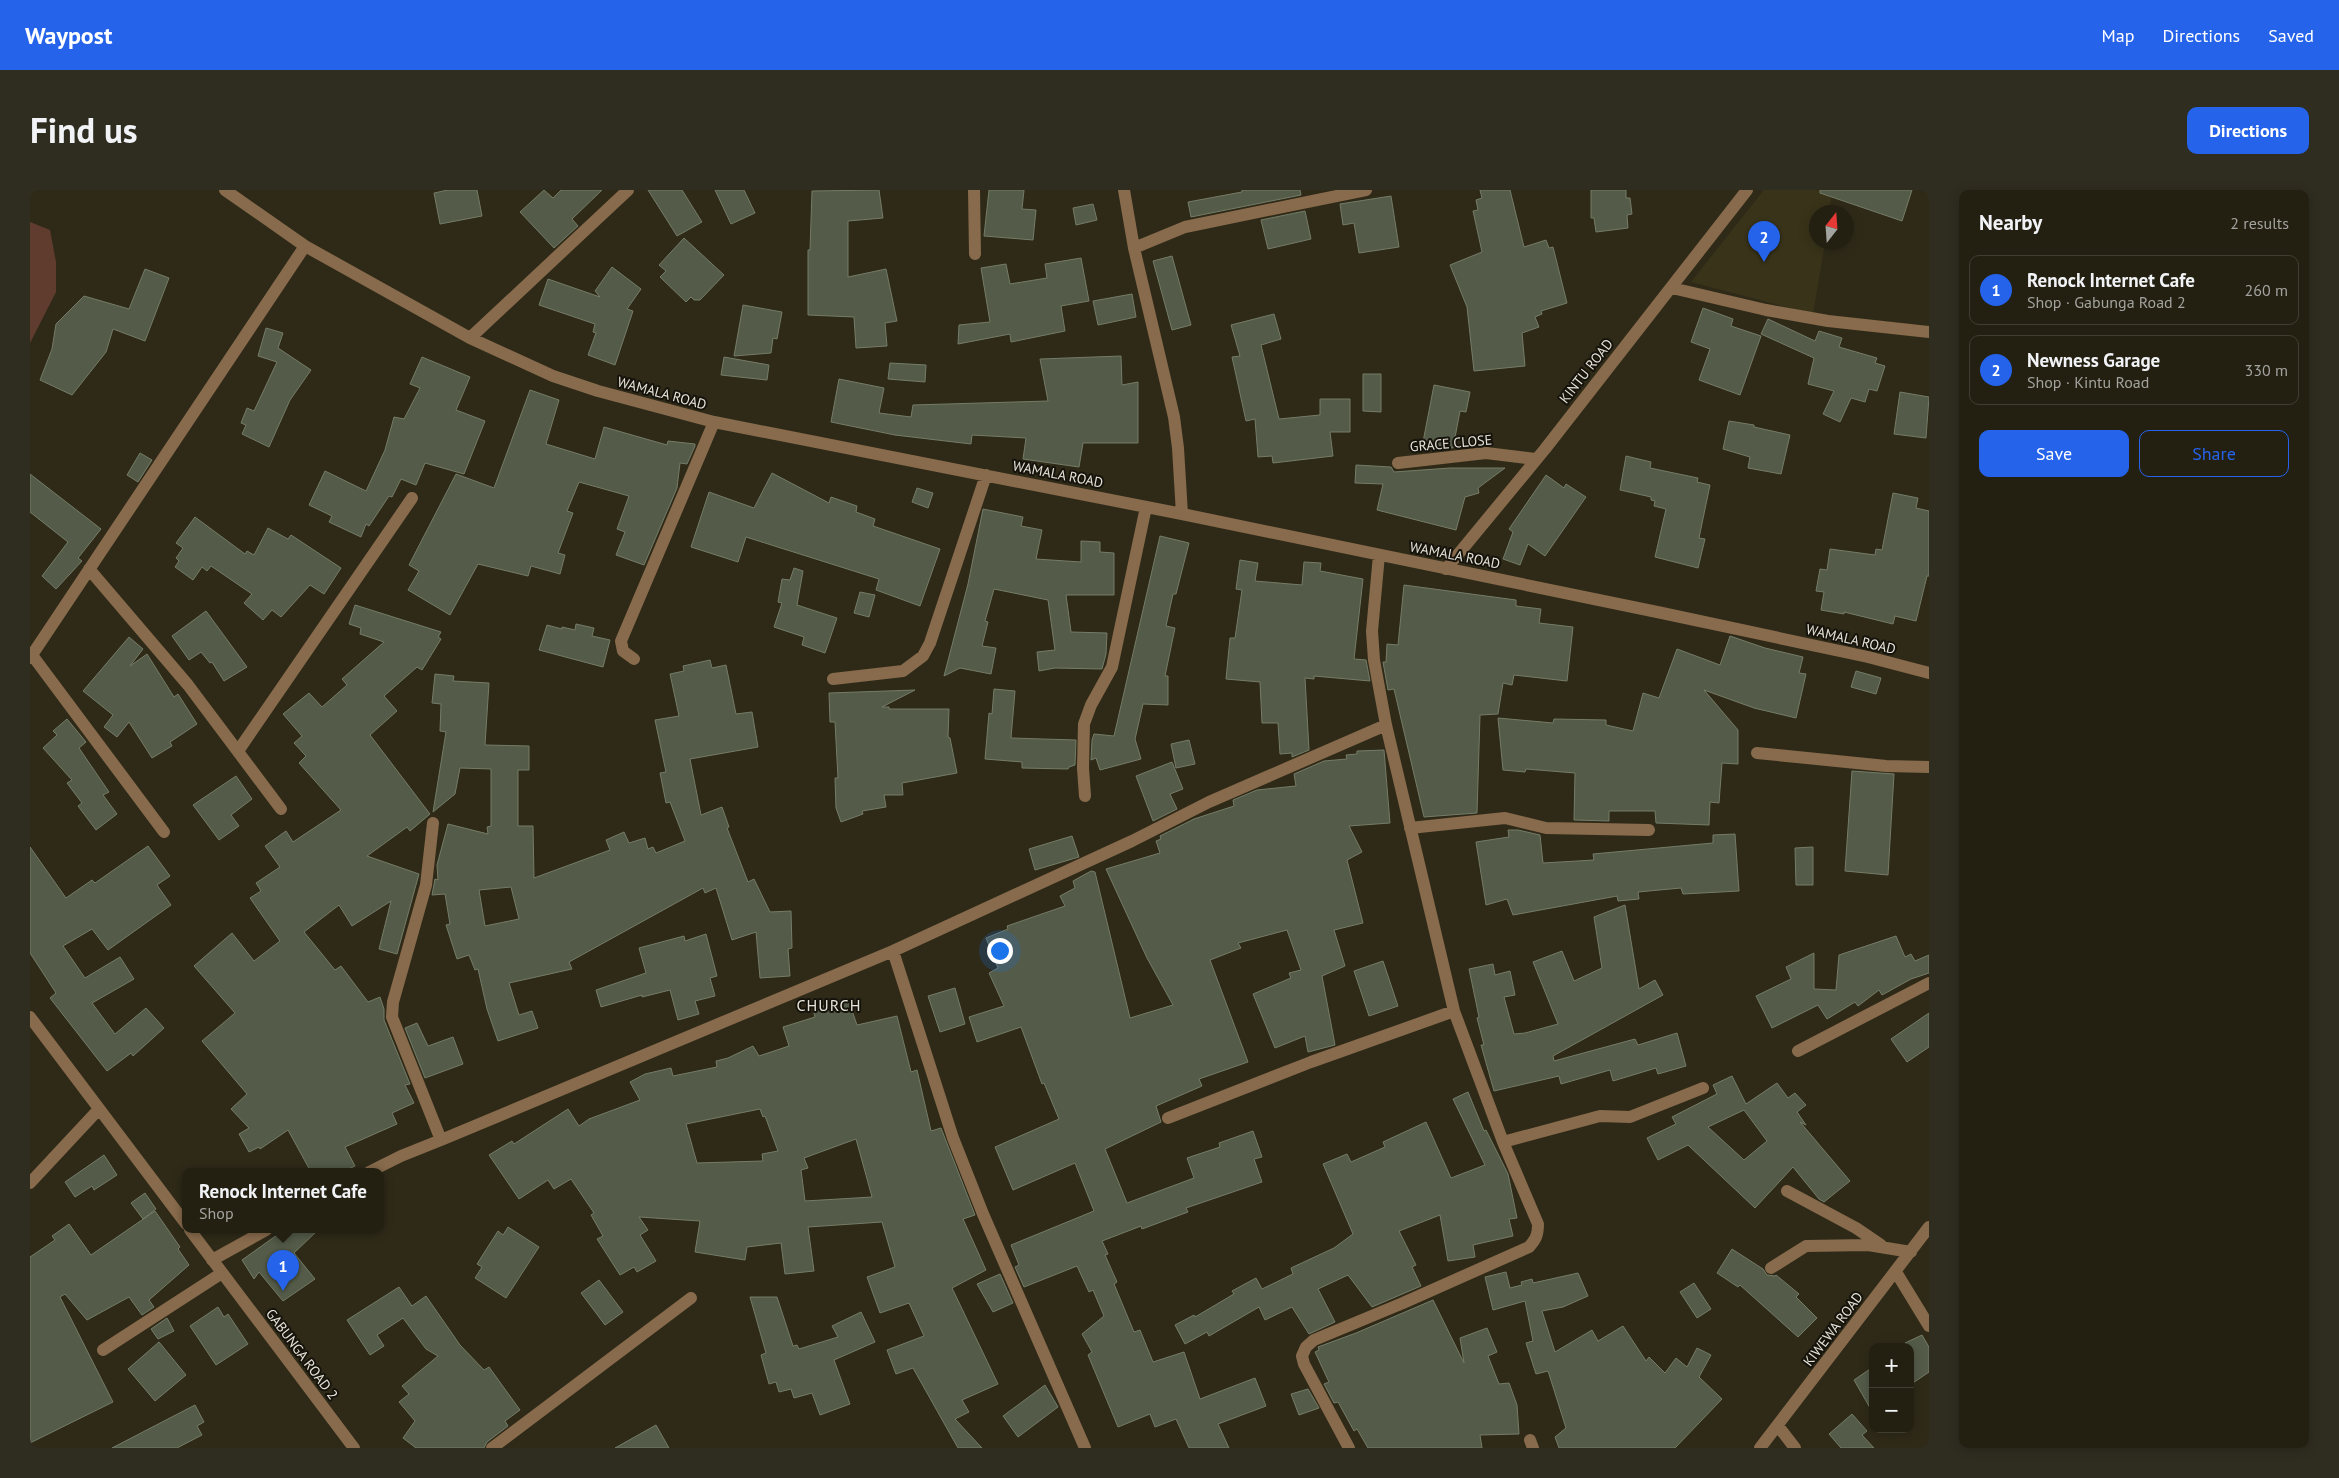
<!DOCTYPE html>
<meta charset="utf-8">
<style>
body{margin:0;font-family:"PT Sans",sans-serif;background:#2f2d20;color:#f1f3f6}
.controls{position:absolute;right:15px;bottom:15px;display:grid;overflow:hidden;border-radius:10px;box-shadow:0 2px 12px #0003}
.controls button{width:45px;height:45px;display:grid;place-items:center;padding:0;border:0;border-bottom:1px solid #403e32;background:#232012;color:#f1f3f6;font:25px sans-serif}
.compass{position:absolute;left:1779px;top:15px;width:45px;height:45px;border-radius:50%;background:#232012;box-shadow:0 2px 12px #0003;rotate:17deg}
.you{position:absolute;left:969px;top:760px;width:18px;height:18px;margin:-12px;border:4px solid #fff;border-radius:50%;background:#1a73e8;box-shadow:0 0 0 8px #1a73e833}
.badge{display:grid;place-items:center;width:32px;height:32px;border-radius:50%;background:#2563eb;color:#fff;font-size:16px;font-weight:700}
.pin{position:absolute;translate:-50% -41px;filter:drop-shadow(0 1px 2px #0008)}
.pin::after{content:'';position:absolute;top:26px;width:18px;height:15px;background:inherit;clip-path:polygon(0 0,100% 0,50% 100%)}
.popup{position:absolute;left:152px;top:978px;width:202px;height:65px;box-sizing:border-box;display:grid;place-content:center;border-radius:10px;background:#232012;filter:drop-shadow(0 1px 4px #0005);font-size:16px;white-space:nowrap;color:#a3a39f}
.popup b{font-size:19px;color:#f1f3f6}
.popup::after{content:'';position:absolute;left:50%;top:100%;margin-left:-10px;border:10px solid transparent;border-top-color:#232012}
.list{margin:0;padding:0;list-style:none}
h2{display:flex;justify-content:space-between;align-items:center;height:65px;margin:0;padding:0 20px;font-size:21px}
h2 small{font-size:16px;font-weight:400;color:#a3a39f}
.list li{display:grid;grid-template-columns:32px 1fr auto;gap:15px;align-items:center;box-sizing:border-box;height:70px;margin:0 10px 10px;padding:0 10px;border:1px solid #403e32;border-radius:10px}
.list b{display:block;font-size:19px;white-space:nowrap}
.list p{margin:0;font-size:16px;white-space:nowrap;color:#a3a39f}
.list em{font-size:16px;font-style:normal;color:#a3a39f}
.actions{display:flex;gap:10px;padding:15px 20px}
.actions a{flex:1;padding:11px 0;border:1px solid #2563eb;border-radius:10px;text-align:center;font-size:18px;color:#2563eb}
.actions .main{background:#2563eb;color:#fff}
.map{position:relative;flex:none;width:1899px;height:1258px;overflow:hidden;border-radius:10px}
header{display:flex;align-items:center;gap:30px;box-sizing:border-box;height:70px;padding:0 25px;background:#2563eb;color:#fff}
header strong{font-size:24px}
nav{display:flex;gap:28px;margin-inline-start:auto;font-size:18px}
.intro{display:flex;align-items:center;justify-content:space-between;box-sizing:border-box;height:120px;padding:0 30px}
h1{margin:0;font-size:35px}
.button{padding:12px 22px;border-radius:10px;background:#2563eb;color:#fff;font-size:18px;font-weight:700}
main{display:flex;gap:30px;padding:0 30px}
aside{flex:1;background:#232012;border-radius:10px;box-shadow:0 2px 12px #0003}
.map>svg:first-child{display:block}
.built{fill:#393319}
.green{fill:#603c2e}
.building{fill:#545b48;stroke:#747c67;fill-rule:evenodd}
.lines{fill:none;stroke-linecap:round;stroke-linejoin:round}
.minor{stroke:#886b4c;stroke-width:12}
.labels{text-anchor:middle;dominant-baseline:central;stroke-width:4;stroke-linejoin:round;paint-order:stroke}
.street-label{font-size:14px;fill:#e6e3d8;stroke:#15130b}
.quarter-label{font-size:16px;letter-spacing:1px;fill:#e6e3d8;stroke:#15130b}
</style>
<header>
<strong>Waypost</strong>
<nav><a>Map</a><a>Directions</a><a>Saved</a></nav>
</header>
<div class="intro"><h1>Find us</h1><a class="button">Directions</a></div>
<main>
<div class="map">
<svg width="1899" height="1258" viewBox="0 0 1899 1258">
<rect width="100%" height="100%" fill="#2f2a18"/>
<path class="built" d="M1734 0H1787L1802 5 1799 22H1786V52L1795 53 1783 124 1661 92Z"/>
<path class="green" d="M0 32 20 40 26 72V102L0 153Z"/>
<path class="building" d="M418 0H447L452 26 410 34 404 3Z
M514 0 523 8 531 0H572L542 29 548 36 524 58 490 22Z
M618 0H652L672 32 647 46Z
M685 0H714L725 23 701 34Z
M849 0 853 28 818 31V87L856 79 867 131 855 133 857 156 826 158 824 127 778 125V60H780L782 1Z
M959 0H994L992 19 1006 20 1003 50 954 46Z
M1212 0H1270L1271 5 1161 27 1158 12 1212 2Z
M1450 0H1480L1494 57 1516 50 1519 58 1523 57 1537 113 1511 121 1512 124 1505 127 1509 137 1492 143 1495 176 1444 181 1437 117 1420 75 1452 62 1443 21 1448 20 1446 10 1452 8Z
M1561 0H1596V8H1600L1602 24 1597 25 1598 38 1566 42 1564 28H1561Z
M1790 0H1882L1872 31 1790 3Z
M1361 6 1369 57 1329 63 1324 33 1313 35 1310 14Z
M1063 14 1067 30 1046 35 1043 18Z
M1275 21 1281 49 1238 59 1231 30Z
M654 48 694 85 670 110H664L661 107 656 112 630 87 636 81 629 75Z
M1142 66 1161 135 1142 140 1123 71Z
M1051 68 1059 111 1031 116 1035 141 981 152 980 144 928 154 929 135 960 132 951 78 976 74 980 94 1017 88 1015 74Z
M582 77 611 99 597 119 603 121 585 175 558 165 566 143 563 142 565 134 509 115 518 89 570 107 565 101Z
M115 79 139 88 115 151 83 139 76 162 42 205 10 190 22 159 26 134 54 106 99 119Z
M1102 104 1106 127 1068 135 1063 111Z
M713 115 752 122 747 149 743 148 741 163 704 166Z
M1673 118 1703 129 1701 136 1731 146 1710 205 1669 190 1680 159 1661 152Z
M1244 124 1251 149 1231 155 1249 229 1290 225V209H1320V242H1300L1303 266 1243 273 1242 266 1228 267 1225 229 1216 231 1202 167 1210 166 1201 135Z
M1738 129 1785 151 1789 141 1812 148 1809 157 1847 168 1845 173 1855 176 1847 201 1839 199 1835 212 1821 208 1810 232 1793 224 1804 201 1778 194 1784 168 1731 144Z
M236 138 253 143 248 158 281 180 260 210 239 257 212 244 216 235 211 233 217 218 224 221 247 172 228 166Z
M1091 166 1092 195 1108 192V253H1053L1049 277 993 269 996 248 942 245 941 254 865 245 801 232 809 189 854 198 849 223 881 227 883 215 1018 211 1010 169Z
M392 167 440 187 426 220 455 231 434 284 395 273 386 295 371 289 362 307 359 306 339 336 336 334 331 347 299 332 302 326 279 315 295 281 336 301 355 260 364 227 374 229 390 198 380 194Z
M694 167 739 175 737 190 691 185Z
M860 173 896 175 895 192 858 189Z
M1333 184H1351V222L1333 221Z
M1404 195 1440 202 1436 222 1430 221 1423 258 1393 252Z
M500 200 529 210 516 254 565 269 574 237 637 255 638 251 665 254V256L657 274 650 273 647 298 614 375 586 365 595 342 587 339 599 306 549 292 537 321 543 323 528 363 535 365 530 384 501 376 498 386 448 374 420 425 378 400 389 381 379 375 426 284 464 298Z
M1870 202 1899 207 1896 248 1864 244Z
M1699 231 1724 235V237L1760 245 1751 284 1718 278 1720 267 1693 259Z
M110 263 122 270 108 292 97 285Z
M1596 266 1621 272 1620 278 1668 288 1667 292 1680 295 1669 348 1675 349 1668 378 1625 367 1636 319 1624 316 1625 311 1621 310V307L1590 300Z
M1326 275 1361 277 1364 282 1420 278H1475L1448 298 1449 303 1435 307 1426 340 1347 320 1353 294 1325 293Z
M742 283 799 313 801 307 827 316 826 322 845 329 843 336 910 359 890 416 846 400 849 389 716 347 708 372 661 357 679 302 724 318Z
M0 284 71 339 48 368 52 371 26 399 12 386 38 352 0 322Z
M1516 285 1534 298 1536 294 1556 307 1515 366 1498 354 1490 375 1473 369 1483 342 1479 339Z
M887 298 903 303 898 318 882 312Z
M1863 303 1888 308 1886 318 1899 321V386H1897L1886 431 1865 426 1863 434 1814 422V424L1791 420 1794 402 1786 401 1790 379 1797 380 1800 359 1845 365 1846 359 1852 360Z
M953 319 993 327 991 336 1012 340 1006 369 1051 372V351L1070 352V362L1084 363V405H1036L1041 442 1077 443 1076 464 1072 479 1025 478 1009 481 1007 462 1025 460 1018 410 964 399 955 431 958 432 952 456 966 458 961 484 930 478 914 486 938 394Z
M165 327 215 364 217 361 224 365 238 338 258 349 261 345 311 378 294 404 280 395 251 427 242 420 233 430 214 413 222 404 181 376 177 381 172 377 163 390 145 377 149 371 146 368 153 358 146 353Z
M1130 346 1159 353 1146 404H1143L1136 436 1145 438 1135 486H1138V515L1113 514 1105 549 1111 569 1070 580 1066 568 1061 570 1062 550 1064 544 1084 546Z
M1210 370 1228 373 1225 391 1272 395 1274 372 1291 373 1290 381 1333 389 1324 469 1336 470 1340 491 1284 486V489L1275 488 1279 560 1262 567V563L1250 564 1248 533H1232L1230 492 1196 489 1200 448H1205L1212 400 1206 399Z
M764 378 773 381 767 415 807 428 795 463 772 455 774 447 744 437 752 413 748 412 752 389 760 390Z
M1374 395 1486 410V416L1511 419 1509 433 1543 437 1537 491 1484 485 1482 495 1473 493 1468 524 1450 525 1447 623 1394 627 1364 499 1358 500 1353 472H1356L1357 454 1368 455Z
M830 402 845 405 839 427 824 423Z
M325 415 411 442 408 447 411 449 392 480 387 477 354 506 367 521 340 545 400 624 380 641 377 637 337 666 389 684 367 764 349 759 361 711 322 736 309 715 274 742 305 780 311 776 338 812 350 807 354 819V830L380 894 375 895 384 913 362 923 367 934 315 957 325 976 312 982H281L258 940 230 959 229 957 219 962 209 944 219 938 201 919 217 904 172 851 205 823 164 776 202 743 224 771 250 751 220 708 231 701 226 693 250 677 235 656 256 641 263 652 311 620 269 573 276 566 264 553 272 546 253 524 279 503 292 517 317 495 312 489 354 452 330 444 331 438 319 434Z
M176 421 217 477 194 491 182 472 180 473 171 462 159 470 142 446Z
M546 434 564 438 562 446 580 450 573 477 509 460 517 435 532 439V437L545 440Z
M1700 446 1735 458 1773 467 1769 483 1776 484 1766 528 1724 518 1674 500 1708 540V574L1692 573 1689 613 1680 612 1679 635 1626 633 1625 621H1579V631L1544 630 1545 583 1496 579 1495 582 1473 580 1468 528 1523 533 1524 529 1576 530V535L1603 541 1613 503 1629 508 1647 459 1690 475Z
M99 447 113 459 100 476 117 464 144 507 148 504 167 534 140 552 142 556 122 568 99 532 87 547 74 537 83 525 53 501Z
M680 470 682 478 696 475 706 524 722 522 728 557 660 569 671 625 692 617 699 637 697 638 718 692 724 689 740 722 761 721 762 758 758 759 760 786 730 788 726 742 702 750 686 698 675 703 673 698 539 772 542 779 479 793 489 825 502 821 508 838 468 851 457 819 448 779 445 780 439 765 427 769 416 735 420 734 415 704 402 705 405 689 408 690 407 675 418 634 458 644 457 637 461 636V579L430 578 425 604 403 622 416 542 410 541 411 514 402 513 405 484 424 486 423 491 459 493 455 555 499 556V580H488V636H503L504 688 580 660 576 650 594 642 599 653 615 648 618 659 623 657 626 663 655 651 640 612 636 613 630 583 636 582 625 530 649 526 640 484 654 481 653 476ZM481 697 489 729 455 736 449 700Z
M1826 481 1851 488 1846 504 1821 497Z
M964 499 985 501 981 548 1046 550 1045 575 1039 577 1038 579 992 578V572L955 569 959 523 962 524Z
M885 500 852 517H859V519H919L918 547 920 548 927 583 872 593 873 605H854L856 617 832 621 833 624 811 632 806 618 805 588H808L805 532H800L799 503Z
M37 529 56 552 49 558 79 602 73 605 87 624 66 640 48 616 52 613 37 593 42 590 13 558 27 545 23 541Z
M1159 550 1165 574 1146 578 1141 554Z
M1354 560 1360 633 1319 636 1332 662 1317 670 1333 733 1304 740 1315 776 1292 786 1305 855 1278 862 1275 846 1245 858 1223 804 1261 788 1259 783 1271 780 1257 740 1208 753 1211 758 1180 770 1218 872 1169 889 1172 896 1126 916 1131 932 1075 959 1097 1013 1164 988 1157 968 1190 957 1189 953 1223 941 1232 967 1224 969 1232 992 1156 1018 1158 1022 1112 1039 1111 1036 1072 1051 1078 1064 1075 1065 1087 1092 1084 1094 1104 1142 1110 1140 1123 1172 1154 1162 1170 1209 1225 1188 1236 1216 1188 1234 1199 1258H1159L1146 1229 1125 1237 1120 1224 1088 1237 1058 1165 1062 1162 1052 1144 1074 1126 1063 1100 1059 1102 1047 1076 994 1097 985 1077 989 1075 981 1055 1064 1021 1045 973 983 1000 965 957 1029 929 1014 893 1012 894 991 837 947 852 939 827 974 816 959 783 968 778 956 748 978 739 977 736 1035 716 1030 706 1045 698 1043 691 1061 681 1065 682 1100 828 1143 815 1117 768 1076 679 1130 663 1126 651 1131 649 1130 646 1164 629 1204 616 1203 610 1227 600 1266 596 1264 584 1294 571 1317 569 1316 565 1327 564V561Z
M1142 572 1153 599 1140 604 1147 619 1123 631 1106 586Z
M1822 581 1864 584 1858 685 1815 681Z
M206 586 222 609 201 625 209 636 189 650 163 615Z
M1478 640H1488L1510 645 1513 673 1564 670 1563 664 1683 653V645L1705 644 1709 701 1653 704 1651 698 1608 702 1609 709 1588 711 1587 706 1483 725 1477 709 1456 715 1446 652 1479 647Z
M1042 646 1049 667 1005 680 999 659Z
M118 656 140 686 127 695 141 715 78 760 62 739 33 756 55 788 90 767 104 789 62 813 85 844 116 818 134 838 103 866 101 863 77 881 20 808 26 803 0 763V657L36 708 62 690 65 693Z
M1783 657V695H1766L1765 658Z
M1595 715 1609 799 1625 790 1633 805 1523 866 1524 871 1605 849 1608 855 1647 843 1656 876 1628 884 1626 878 1583 891 1580 880 1531 894 1529 886 1464 901 1451 855H1454L1447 828 1449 827 1439 779 1463 774 1465 785 1480 781 1485 805 1474 807 1484 844 1495 843 1528 834 1503 772 1532 761 1544 791 1572 778 1564 727Z
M676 744 687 786 680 788 685 806 665 811 669 824 648 830 640 800 612 807V805L571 817 566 800 616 783 609 758 654 746 655 751Z
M1866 746 1875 767 1881 764 1885 771 1899 765V783L1881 789 1852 805 1849 800 1828 816 1825 812 1797 829 1788 815 1742 838 1726 806 1761 789 1756 777 1784 763V799L1806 800 1809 765Z
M1353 771 1368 816 1339 826 1324 781Z
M925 798 935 834 910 842 898 806Z
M818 809 827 835 867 826 881 882 887 880 901 941 911 938 945 1025 933 1029 956 1080 922 1098 968 1194 932 1210 939 1222 925 1229 952 1258H928L883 1178 866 1184 857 1160 894 1146 879 1113 850 1123 837 1087 865 1077 852 1032 778 1037 784 1081 755 1084 751 1053 717 1057 715 1070 665 1062 670 1031 609 1027 618 1040 610 1045 626 1071 607 1082 604 1077 590 1085 567 1049 573 1046 561 1025 564 1023 541 989 524 999 518 990 489 1009 459 965 482 951 484 954 538 919 549 936 559 929 610 910 600 892 615 884 641 878 643 886 687 877 686 871 698 868 723 856 729 866 759 856 753 837 785 827 783 819ZM730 919 733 927 735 926 748 961 732 964 733 971 667 973 656 934ZM826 949 842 1007 775 1011 771 980 778 978 774 968Z
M1899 823V857L1877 872 1861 849Z
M387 833 398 856 423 847 433 874 395 888 375 838Z
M1702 886 1716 914 1747 893 1758 908 1765 903 1776 915 1767 922 1776 935 1770 932 1820 991 1794 1012 1789 1009 1763 977 1725 1018 1658 955 1628 970 1617 948 1646 934 1642 927 1687 904 1683 895ZM1714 920 1737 951 1714 970 1678 937Z
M1438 902 1454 941 1456 940 1478 984 1487 1028 1479 1029 1483 1046 1443 1055 1445 1067 1418 1071 1410 1025 1369 1041 1386 1075 1382 1077 1391 1096 1342 1117 1318 1085 1288 1099 1305 1132 1279 1144 1262 1117 1235 1130 1229 1117 1179 1146 1177 1142 1155 1154 1145 1135 1164 1125 1165 1127 1204 1104 1202 1101 1226 1088 1232 1099 1263 1084 1261 1078 1304 1058 1323 1044 1293 974 1317 964 1321 972 1355 957 1353 952 1396 932 1421 988 1455 975 1423 909Z
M74 965 87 985 64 1000 62 996 45 1007 35 992Z
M115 1003 126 1019 113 1029 101 1013Z
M125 1021 150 1057 148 1059 159 1075 119 1110 124 1117 112 1125 99 1107 57 1130 35 1104 30 1107 83 1212 0 1253V1067L25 1050 22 1046 39 1034 61 1065Z
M478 1037 509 1057 476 1108 445 1088 452 1077 447 1074 468 1041 473 1045Z
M254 1040H288L264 1063 285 1089 253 1111 229 1082 224 1089 212 1070Z
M1702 1059 1733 1079 1737 1085 1745 1086 1746 1085 1769 1104 1766 1107 1787 1128 1768 1147 1710 1095 1708 1097 1687 1083Z
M1476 1082 1480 1098 1492 1095 1491 1092 1502 1089 1503 1093 1548 1083 1558 1106 1533 1117 1512 1121 1525 1162 1562 1140 1568 1151 1593 1136 1616 1171 1619 1167 1635 1183 1646 1168 1657 1177 1667 1158 1681 1165 1669 1187 1692 1209 1645 1258H1529L1525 1247 1536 1238 1518 1181 1506 1184 1496 1153 1503 1151 1495 1111 1463 1120 1455 1087Z
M970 1084 983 1113 963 1122 947 1094Z
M569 1090 593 1122 575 1135 551 1103Z
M1664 1093 1681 1119 1667 1128 1650 1102Z
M369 1097 382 1116 396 1106 430 1155 454 1180 459 1177 490 1220 475 1231 478 1236 457 1252 454 1258H386L373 1248 385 1231 369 1212 379 1204 372 1196 408 1166 396 1159 373 1128 347 1145 354 1156 340 1165 317 1130Z
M720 1107H747L763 1156 767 1155 769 1159 808 1147 802 1136 831 1122 845 1152 804 1170 820 1214 790 1225 782 1203 764 1208 761 1199 749 1202 746 1192 739 1194 731 1165 736 1163Z
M1403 1110 1434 1173 1430 1148 1457 1138 1467 1162 1458 1166 1469 1194 1479 1193 1487 1215 1489 1244 1450 1245 1452 1258H1338L1327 1239 1324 1241 1308 1212 1304 1213 1294 1194 1299 1192 1285 1162 1289 1160 1288 1157 1326 1143Z
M188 1117 194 1127 198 1124 218 1154 186 1175 160 1136Z
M137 1128 144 1141 128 1149 121 1139Z
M1892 1145 1899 1157V1182L1880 1195V1157H1877L1875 1153Z
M129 1152 156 1185 125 1211 98 1179Z
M1843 1177V1223L1824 1190Z
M1015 1195 1028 1217 988 1247 973 1226Z
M1278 1199 1289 1218 1269 1225 1261 1204Z
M165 1215 174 1232 167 1236 172 1245 147 1258H82Z
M1822 1224 1837 1241 1832 1245 1844 1258H1811L1799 1244Z
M626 1235 639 1258H585Z"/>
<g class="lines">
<path class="minor" d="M195 0 275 56 440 148 523 186 568 201 684 232 1152 324 1632 423 1838 467 1899 483
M944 0 945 64
M1094 0 1104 58 1144 227 1148 258 1152 324
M1104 58 1155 37 1336 0
M1642 98 1736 120 1798 131 1899 142
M440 148 598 0
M1368 273 1456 263 1505 269
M59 379 158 495 251 619
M1416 379 1515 259 1717 0
M2 465 134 642
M0 468 275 56
M604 469 593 461 591 451 684 232
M803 489 873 481 893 466 900 453 956 285
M208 561 382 308
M1727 563 1856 576 1899 577
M1055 606 1053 578 1054 534 1061 515 1082 477 1116 317
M403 633 396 695 363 812 362 827 411 950 863 761 1102 651 1179 612 1356 535
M1380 638 1475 628 1516 638 1619 640
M863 761 923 948 953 1024 1055 1258
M0 827 156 1034
M1768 861 1899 793
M1138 928 1281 872 1424 821
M1473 952 1570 926 1600 927 1673 898
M339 982 371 966 411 950
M0 993 69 919
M1757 1001 1826 1038 1851 1055
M160 1040 324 1258
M182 1070 236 1040
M1741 1078 1776 1056 1838 1055 1881 1062
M1866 1082 1899 1136
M73 1160 192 1083
M1748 1236 1765 1258
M1500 1250 1503 1258
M462 1258 661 1108
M1319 1258 1274 1174 1272 1166 1276 1157 1284 1150 1373 1113 1499 1057C1506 1049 1508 1045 1508 1034L1473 952 1424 821 1356 535 1344 470 1342 441 1349 365
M1730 1258 1899 1037"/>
</g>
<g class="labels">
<g class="street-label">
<text transform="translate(1556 181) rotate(-52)">KINTU ROAD</text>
<text transform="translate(632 203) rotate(15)">WAMALA ROAD</text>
<text transform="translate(1421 253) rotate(-5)">GRACE CLOSE</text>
<text transform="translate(1028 284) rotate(11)">WAMALA ROAD</text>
<text transform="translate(1425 365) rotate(11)">WAMALA ROAD</text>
<text transform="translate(1821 449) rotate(13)">WAMALA ROAD</text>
<text transform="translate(1803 1139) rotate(-53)">KIWEWA ROAD</text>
<text transform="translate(272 1164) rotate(53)">GABUNGA ROAD 2</text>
</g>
<g class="quarter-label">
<text x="799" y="815">CHURCH</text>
</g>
</g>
</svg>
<div class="controls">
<button>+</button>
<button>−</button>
</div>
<svg class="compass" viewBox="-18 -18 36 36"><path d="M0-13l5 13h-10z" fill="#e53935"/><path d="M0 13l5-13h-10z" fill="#a3a39f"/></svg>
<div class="you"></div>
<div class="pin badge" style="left:253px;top:1101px">1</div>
<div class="popup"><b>Renock Internet Cafe</b>Shop</div>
<div class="pin badge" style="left:1734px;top:72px">2</div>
</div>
<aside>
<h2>Nearby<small>2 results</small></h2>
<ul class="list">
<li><span class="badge">1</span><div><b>Renock Internet Cafe</b><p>Shop · Gabunga Road 2</p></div><em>260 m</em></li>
<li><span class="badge">2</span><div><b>Newness Garage</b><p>Shop · Kintu Road</p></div><em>330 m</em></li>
</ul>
<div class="actions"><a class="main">Save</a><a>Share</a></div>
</aside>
</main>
